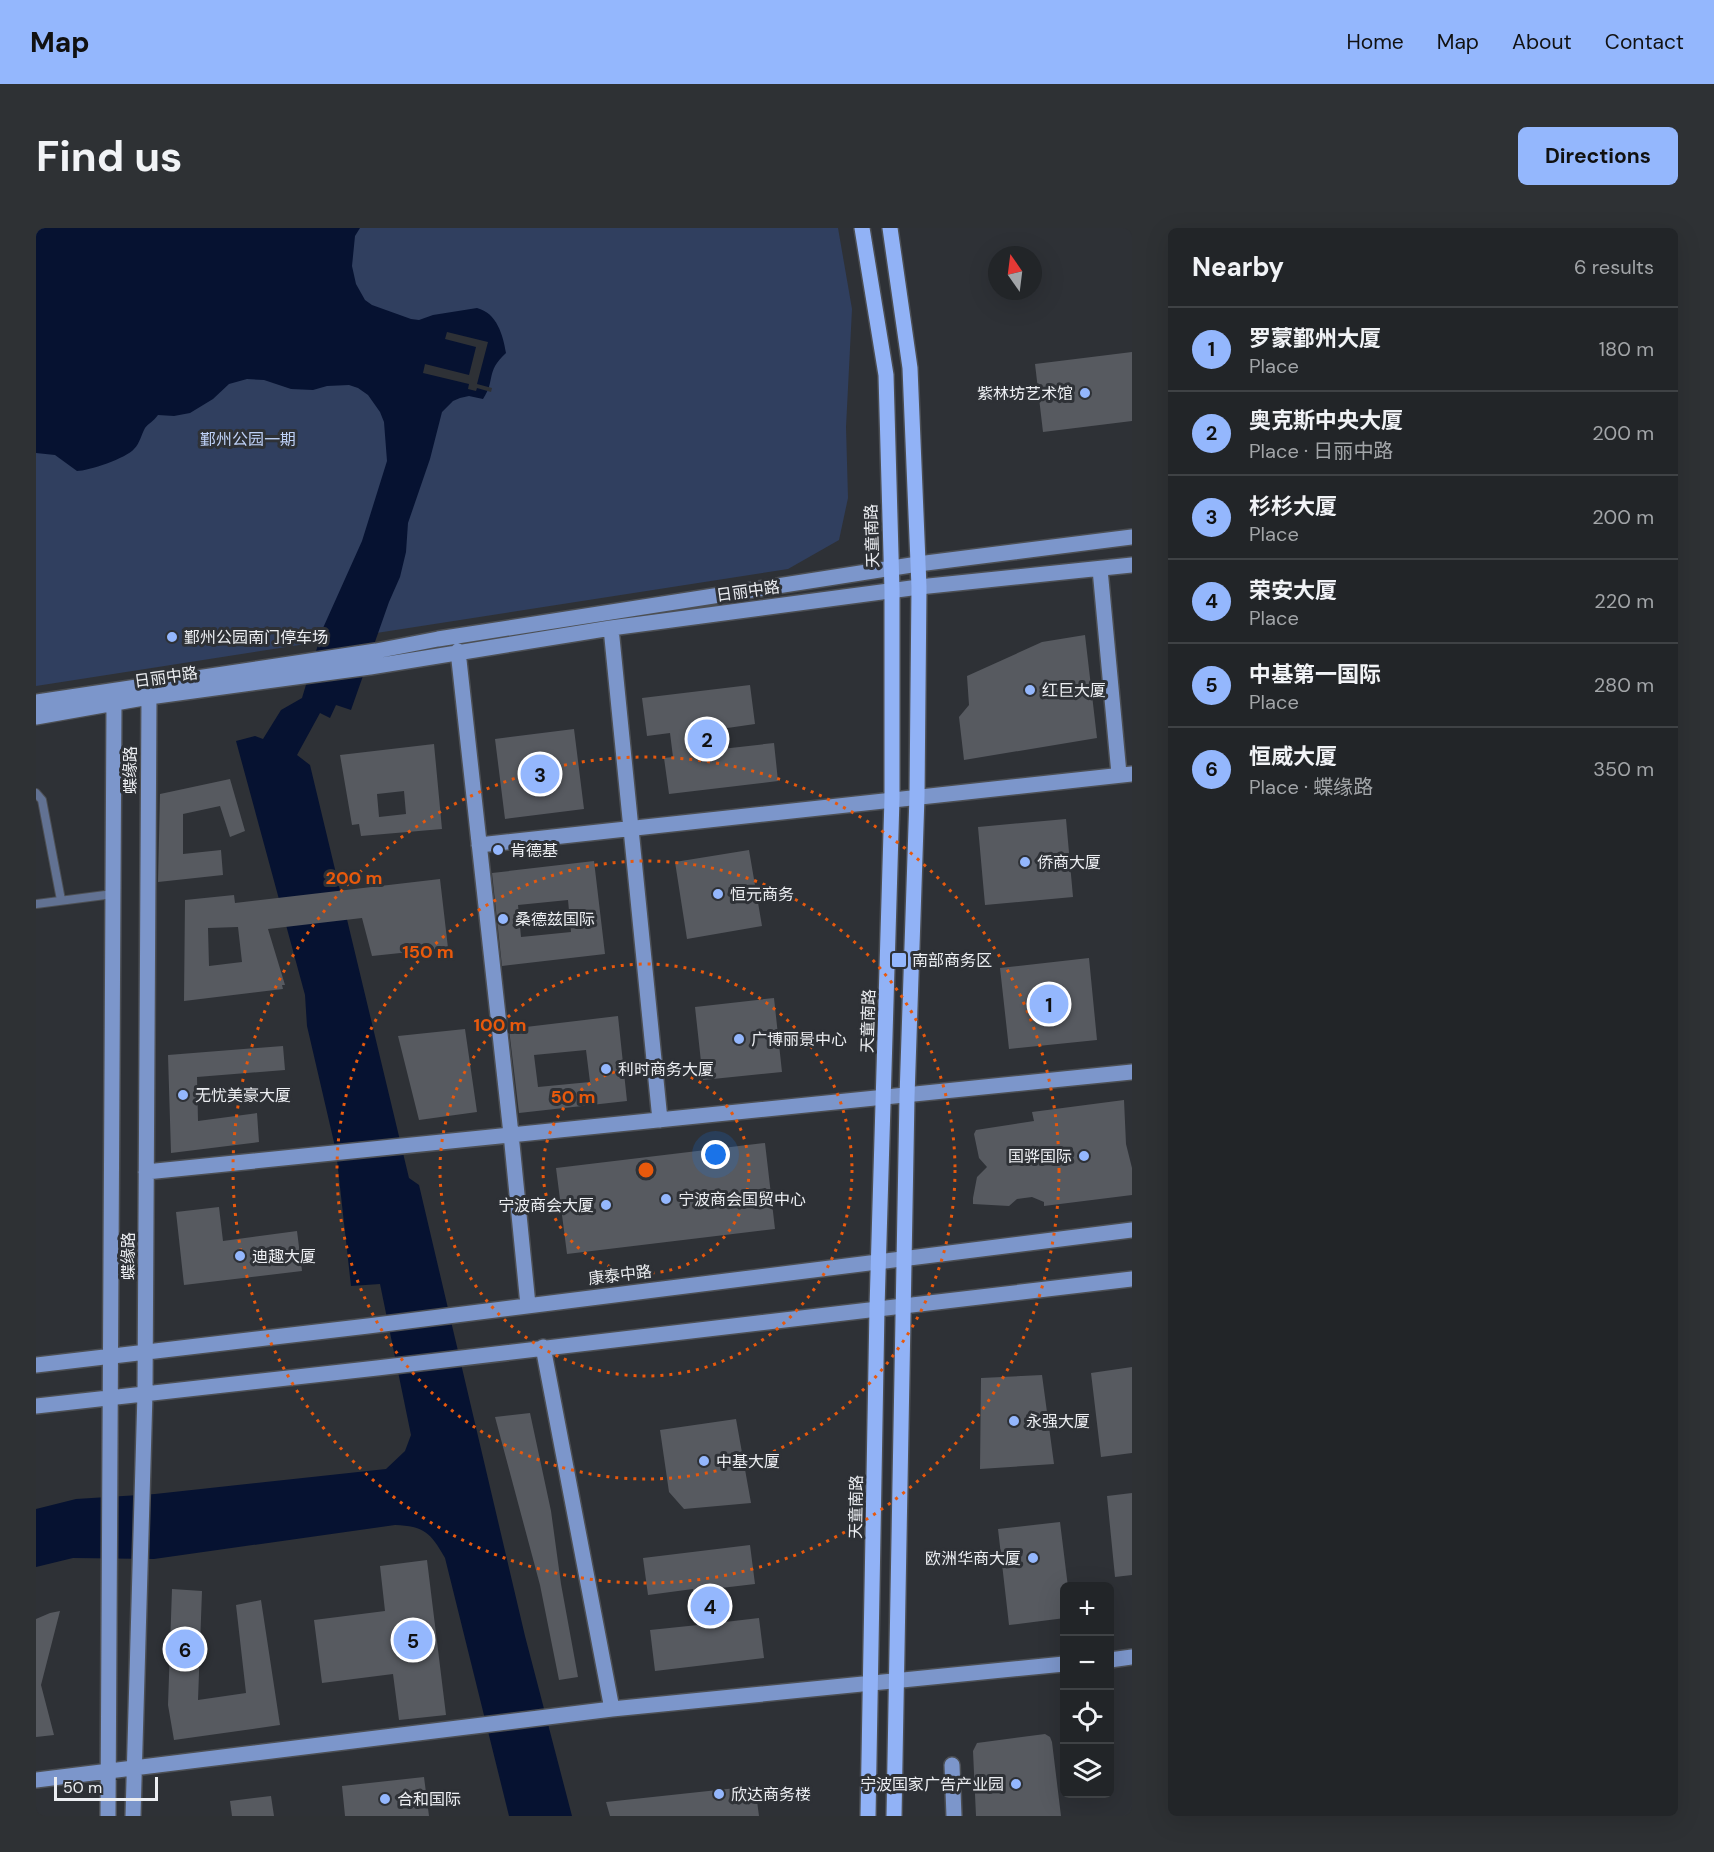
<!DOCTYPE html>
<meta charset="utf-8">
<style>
body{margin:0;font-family:"DM Sans","Noto Sans SC",sans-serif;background:#2e3134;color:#f1f3f6}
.controls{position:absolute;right:18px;bottom:18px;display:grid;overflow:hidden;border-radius:9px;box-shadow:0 6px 24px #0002}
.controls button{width:54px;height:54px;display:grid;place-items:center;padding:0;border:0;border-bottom:2px solid #3f4245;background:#222528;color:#f1f3f6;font:30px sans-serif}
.compass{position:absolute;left:952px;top:18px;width:54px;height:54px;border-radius:50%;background:#222528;box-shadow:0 6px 24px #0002;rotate:346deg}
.scale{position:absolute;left:18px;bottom:15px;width:104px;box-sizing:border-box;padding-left:6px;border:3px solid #eceef2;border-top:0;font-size:16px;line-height:21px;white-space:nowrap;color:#eceef2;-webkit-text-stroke:4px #2e3136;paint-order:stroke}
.you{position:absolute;left:680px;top:927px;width:21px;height:21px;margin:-15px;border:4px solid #fff;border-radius:50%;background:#1a73e8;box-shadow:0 0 0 9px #1a73e833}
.badge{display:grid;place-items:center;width:39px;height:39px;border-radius:50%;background:#94b7fd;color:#111;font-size:20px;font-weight:700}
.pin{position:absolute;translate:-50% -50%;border:3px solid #fff;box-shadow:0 2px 6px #0006}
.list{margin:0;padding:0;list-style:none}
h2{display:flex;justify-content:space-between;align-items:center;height:78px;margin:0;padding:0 24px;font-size:26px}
h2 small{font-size:20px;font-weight:400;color:#a2a5a8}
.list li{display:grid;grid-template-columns:39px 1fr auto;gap:18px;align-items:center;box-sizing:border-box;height:84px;padding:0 24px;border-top:2px solid #3f4245}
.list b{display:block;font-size:22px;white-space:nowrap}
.list p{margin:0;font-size:20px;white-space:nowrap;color:#a2a5a8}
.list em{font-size:20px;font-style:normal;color:#a2a5a8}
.icon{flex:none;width:33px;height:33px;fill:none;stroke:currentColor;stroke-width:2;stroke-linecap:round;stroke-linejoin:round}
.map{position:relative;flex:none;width:1096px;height:1588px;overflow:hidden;border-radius:9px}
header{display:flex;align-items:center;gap:36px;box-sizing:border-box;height:84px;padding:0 30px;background:#94b7fd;color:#111}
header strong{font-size:28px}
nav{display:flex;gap:33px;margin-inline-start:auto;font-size:21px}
.intro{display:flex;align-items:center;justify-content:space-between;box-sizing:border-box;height:144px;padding:0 36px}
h1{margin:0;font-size:42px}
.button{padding:15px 27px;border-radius:9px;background:#94b7fd;color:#111;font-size:21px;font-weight:700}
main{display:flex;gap:36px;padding:0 36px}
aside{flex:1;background:#222528;border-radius:9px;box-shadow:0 6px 24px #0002}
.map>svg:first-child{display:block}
.green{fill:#303f5f}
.water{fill:#061231}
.pier{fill:#2e3136}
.building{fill:#575a60;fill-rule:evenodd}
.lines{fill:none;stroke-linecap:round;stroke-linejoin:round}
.lane-casing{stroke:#4c4f54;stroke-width:10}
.secondary-casing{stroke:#4c4f54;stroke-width:18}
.primary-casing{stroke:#4c4f54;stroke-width:18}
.lane{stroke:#627293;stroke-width:8}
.secondary{stroke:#7c96cb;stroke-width:15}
.primary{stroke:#91b2f6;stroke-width:15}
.ring{fill:none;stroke:#e8590c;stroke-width:3;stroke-dasharray:3 6}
.poi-dot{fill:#94b7fd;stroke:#2e3136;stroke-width:2}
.labels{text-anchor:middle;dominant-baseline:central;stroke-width:6;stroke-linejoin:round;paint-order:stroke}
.poi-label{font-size:16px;fill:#eceef2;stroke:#2e3136;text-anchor:start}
.park-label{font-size:16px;fill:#bed1f7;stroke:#2e3136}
.street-label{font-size:16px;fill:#eceef2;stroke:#2e3136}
.centre{fill:#e8590c;stroke:#2e3136;stroke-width:3}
.ring-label{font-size:18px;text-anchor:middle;font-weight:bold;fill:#e8590c;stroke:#2e3136;stroke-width:6;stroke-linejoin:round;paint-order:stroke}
</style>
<header>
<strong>Map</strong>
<nav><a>Home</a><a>Map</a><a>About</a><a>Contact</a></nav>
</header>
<div class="intro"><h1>Find us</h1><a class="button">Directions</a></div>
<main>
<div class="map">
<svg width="1096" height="1588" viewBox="0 0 1096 1588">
<rect width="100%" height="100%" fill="#2e3136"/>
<path class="green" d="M0 0H802L816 81 810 199 812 270 803 312 752 341 0 458Z"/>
<path class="water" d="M0 0H324L319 8 316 38 320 56 329 72 336 77 375 91 383 92 397 87 441 80C461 85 467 107 470 125 449 144 460 152 447 171L433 168 424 170 417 173 406 184 394 231 372 295 370 324 364 349 353 374 315 482 300 477 294 490 284 485 261 527 274 537 373 950 383 957 489 1408 536 1588H473L409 1330C395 1305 388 1298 359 1297L118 1331 37 1330 0 1339V1281L40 1271 119 1266 350 1241 369 1223 375 1207 344 1056 315 1058 300 923 271 798 269 767 200 513 219 508 227 511 245 482 266 470 287 400 326 313 351 233 348 194 344 184 332 167 322 160 313 157 291 158 277 162 255 161 228 152 211 151 193 156 177 171 154 185 138 188 122 187C117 194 113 195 109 200 105 207 104 215 98 221 91 230 52 243 41 243L19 227 0 225Z"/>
<path class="pier" d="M411 104 452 114 441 156 456 160 455 164 441 160 440 163 432 161 433 156 387 145 389 136 433 147 440 119 409 111Z"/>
<path class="building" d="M1096 124V193L1007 204 999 136Z
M1049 407 1061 510 928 532 923 489 933 477 931 448 1006 414Z
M714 457 719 496 657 505 659 524 738 515 742 553 633 566 628 530 637 529 634 505 611 508 606 470Z
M538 501 548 581 469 591 459 511Z
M398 516 406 601 325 608 323 596 316 597 304 527ZM368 563 370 586 343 589 341 566Z
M194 551 209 603 194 609 184 578 147 586V626L185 622 187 647 122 654 124 566Z
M1030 591 1037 669 949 677 942 599Z
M713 622 726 698 651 711 639 634Z
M558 633 569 726 466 738 456 645ZM532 672 535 704 485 709 482 677Z
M404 651 412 720 336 728 326 690 232 701 249 757H246L247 761 148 773 149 672 198 667 199 675ZM202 699 206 734 173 738 172 700Z
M1053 730 1061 812 973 821 964 740Z
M738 770 746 844 667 852 659 779Z
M582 788 591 873 483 885 473 801ZM550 822 554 854 502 859 498 827Z
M429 801 441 884 383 892 362 808Z
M247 818 249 842 161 849 162 893 221 885 223 914 135 925 132 827Z
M1088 872 1090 916 1096 940V967L1008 978V974L996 969 981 971 973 978 937 976V970L941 949 951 939 943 930 938 906 940 902 998 893 996 884Z
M729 915 739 1001 531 1026 520 940Z
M183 979 187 1013 261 1003 266 1043 148 1057 140 984Z
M1096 1139V1225L1065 1229 1055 1145Z
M1006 1147 1018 1236 944 1241 945 1150Z
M494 1185 515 1283 525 1356 542 1449 523 1452 504 1357 459 1189Z
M700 1191 715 1275 648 1281 633 1264 624 1202Z
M1096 1265V1347L1079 1349 1071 1268Z
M1024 1294 1032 1359H1029V1390L973 1397 962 1301Z
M714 1317 719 1356 685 1360 689 1394 723 1390 728 1430 619 1443 614 1402 662 1397 657 1361 612 1367 607 1330Z
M391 1332 410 1487 363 1492 357 1446 286 1455 278 1392 349 1383 344 1338Z
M136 1361 166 1363 162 1472 210 1465 200 1377 225 1372 244 1497 138 1512 132 1477Z
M24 1383 5 1457 18 1507 0 1509V1391L14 1385Z
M1009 1506 1014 1509 1016 1514 1025 1588H940L937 1523 941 1515Z
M388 1549 393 1588H309L306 1558Z
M719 1558 723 1588H574L570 1574Z
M235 1568 238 1588H196L194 1573Z"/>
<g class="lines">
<defs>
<path id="lane" d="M0 565 6 572 25 672
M0 676 77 666"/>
<path id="secondary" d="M1064 341 1083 546
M575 400 624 892
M422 423 475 906 492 1077
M0 474 340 423 402 411 882 336 1096 309
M0 489 113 469 334 439 575 400 883 359 1096 337
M443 617 1096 546
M110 944C439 910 768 880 1096 844
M507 1119 576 1481
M0 1137 332 1098 1096 1002
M0 1178 341 1140 1096 1051
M1074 1432 1096 1429
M916 1537 918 1588
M0 1552 576 1481 1028 1436
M72 1588 78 476
M97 1588 109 1165 113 469"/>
<path id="primary" d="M826 0 850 147 856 362V570L841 1080 832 1588
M854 0 874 140 883 359 881 568 871 869 858 1588"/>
</defs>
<use href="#lane" class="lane-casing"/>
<use href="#secondary" class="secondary-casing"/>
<use href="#primary" class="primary-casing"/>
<use href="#lane" class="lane"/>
<use href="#secondary" class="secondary"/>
<use href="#primary" class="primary"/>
</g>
<g class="ring">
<circle cx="610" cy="942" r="103"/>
<circle cx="610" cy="942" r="206"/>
<circle cx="610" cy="942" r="309"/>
<circle cx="610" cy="942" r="413"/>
</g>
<g class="poi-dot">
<circle cx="1049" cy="165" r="6"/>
<circle cx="136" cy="409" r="6"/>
<circle cx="994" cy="462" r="6"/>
<circle cx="462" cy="622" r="6"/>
<circle cx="989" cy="634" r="6"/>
<circle cx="682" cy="666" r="6"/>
<circle cx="467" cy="691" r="6"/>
<rect x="855" y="724" width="16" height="16" rx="3"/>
<circle cx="703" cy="811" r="6"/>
<circle cx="570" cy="841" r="6"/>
<circle cx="147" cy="867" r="6"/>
<circle cx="1048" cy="928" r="6"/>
<circle cx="630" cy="971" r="6"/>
<circle cx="570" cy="977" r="6"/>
<circle cx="204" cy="1028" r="6"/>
<circle cx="978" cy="1193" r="6"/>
<circle cx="668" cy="1233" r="6"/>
<circle cx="997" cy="1330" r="6"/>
<circle cx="980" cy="1556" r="6"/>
<circle cx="683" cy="1566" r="6"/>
<circle cx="349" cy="1571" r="6"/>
</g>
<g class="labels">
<g class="poi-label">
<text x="1037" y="165" text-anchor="end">紫林坊艺术馆</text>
<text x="148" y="409">鄞州公园南门停车场</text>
<text x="1006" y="462">红巨大厦</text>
<text x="474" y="622">肯德基</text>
<text x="1001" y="634">侨商大厦</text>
<text x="694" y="666">恒元商务</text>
<text x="479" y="691">桑德兹国际</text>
<text x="876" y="732">南部商务区</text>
<text x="715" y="811">广博丽景中心</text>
<text x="582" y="841">利时商务大厦</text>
<text x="159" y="867">无忧美豪大厦</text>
<text x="1036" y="928" text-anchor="end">国骅国际</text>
<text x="642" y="971">宁波商会国贸中心</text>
<text x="558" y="977" text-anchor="end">宁波商会大厦</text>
<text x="216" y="1028">迪趣大厦</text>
<text x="990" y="1193">永强大厦</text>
<text x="680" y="1233">中基大厦</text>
<text x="985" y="1330" text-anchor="end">欧洲华商大厦</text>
<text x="968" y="1556" text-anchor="end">宁波国家广告产业园</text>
<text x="695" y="1566">欣达商务楼</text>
<text x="361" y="1571">合和国际</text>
</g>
<g class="park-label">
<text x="212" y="211">鄞州公园一期</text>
</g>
<g class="street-label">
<text transform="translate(836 308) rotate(-92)">天童南路</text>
<text transform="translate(712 363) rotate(-8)">日丽中路</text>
<text transform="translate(130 449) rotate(-8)">日丽中路</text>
<text transform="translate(94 542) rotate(-90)">蝶缘路</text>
<text transform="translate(832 793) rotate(-88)">天童南路</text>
<text transform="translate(92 1028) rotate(-90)">蝶缘路</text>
<text transform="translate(584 1047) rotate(-7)">康泰中路</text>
<text transform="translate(820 1279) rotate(-89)">天童南路</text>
</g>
</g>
<circle cx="610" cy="942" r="9" class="centre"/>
<g class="ring-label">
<text x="318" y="656">200 m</text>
<text x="392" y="730">150 m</text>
<text x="464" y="803">100 m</text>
<text x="537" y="875">50 m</text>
</g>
</svg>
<div class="controls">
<button>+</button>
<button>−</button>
<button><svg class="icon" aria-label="locate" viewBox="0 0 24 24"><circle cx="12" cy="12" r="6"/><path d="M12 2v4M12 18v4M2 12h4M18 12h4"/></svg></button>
<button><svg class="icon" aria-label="layers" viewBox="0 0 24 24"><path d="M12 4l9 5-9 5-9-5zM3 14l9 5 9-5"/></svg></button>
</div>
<svg class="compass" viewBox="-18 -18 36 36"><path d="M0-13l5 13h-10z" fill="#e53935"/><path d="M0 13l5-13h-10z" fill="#a2a5a8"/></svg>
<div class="scale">50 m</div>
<div class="you"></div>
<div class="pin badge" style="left:1013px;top:776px">1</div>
<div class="pin badge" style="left:671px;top:511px">2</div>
<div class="pin badge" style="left:504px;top:546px">3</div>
<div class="pin badge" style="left:674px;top:1378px">4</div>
<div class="pin badge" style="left:377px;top:1412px">5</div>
<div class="pin badge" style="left:149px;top:1421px">6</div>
</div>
<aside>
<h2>Nearby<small>6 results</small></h2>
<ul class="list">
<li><span class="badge">1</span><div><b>罗蒙鄞州大厦</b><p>Place</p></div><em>180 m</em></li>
<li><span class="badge">2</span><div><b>奥克斯中央大厦</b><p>Place · 日丽中路</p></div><em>200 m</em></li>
<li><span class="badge">3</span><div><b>杉杉大厦</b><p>Place</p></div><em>200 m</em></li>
<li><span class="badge">4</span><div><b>荣安大厦</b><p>Place</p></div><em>220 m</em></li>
<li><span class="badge">5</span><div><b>中基第一国际</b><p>Place</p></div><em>280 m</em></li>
<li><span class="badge">6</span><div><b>恒威大厦</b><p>Place · 蝶缘路</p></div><em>350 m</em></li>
</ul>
</aside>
</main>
